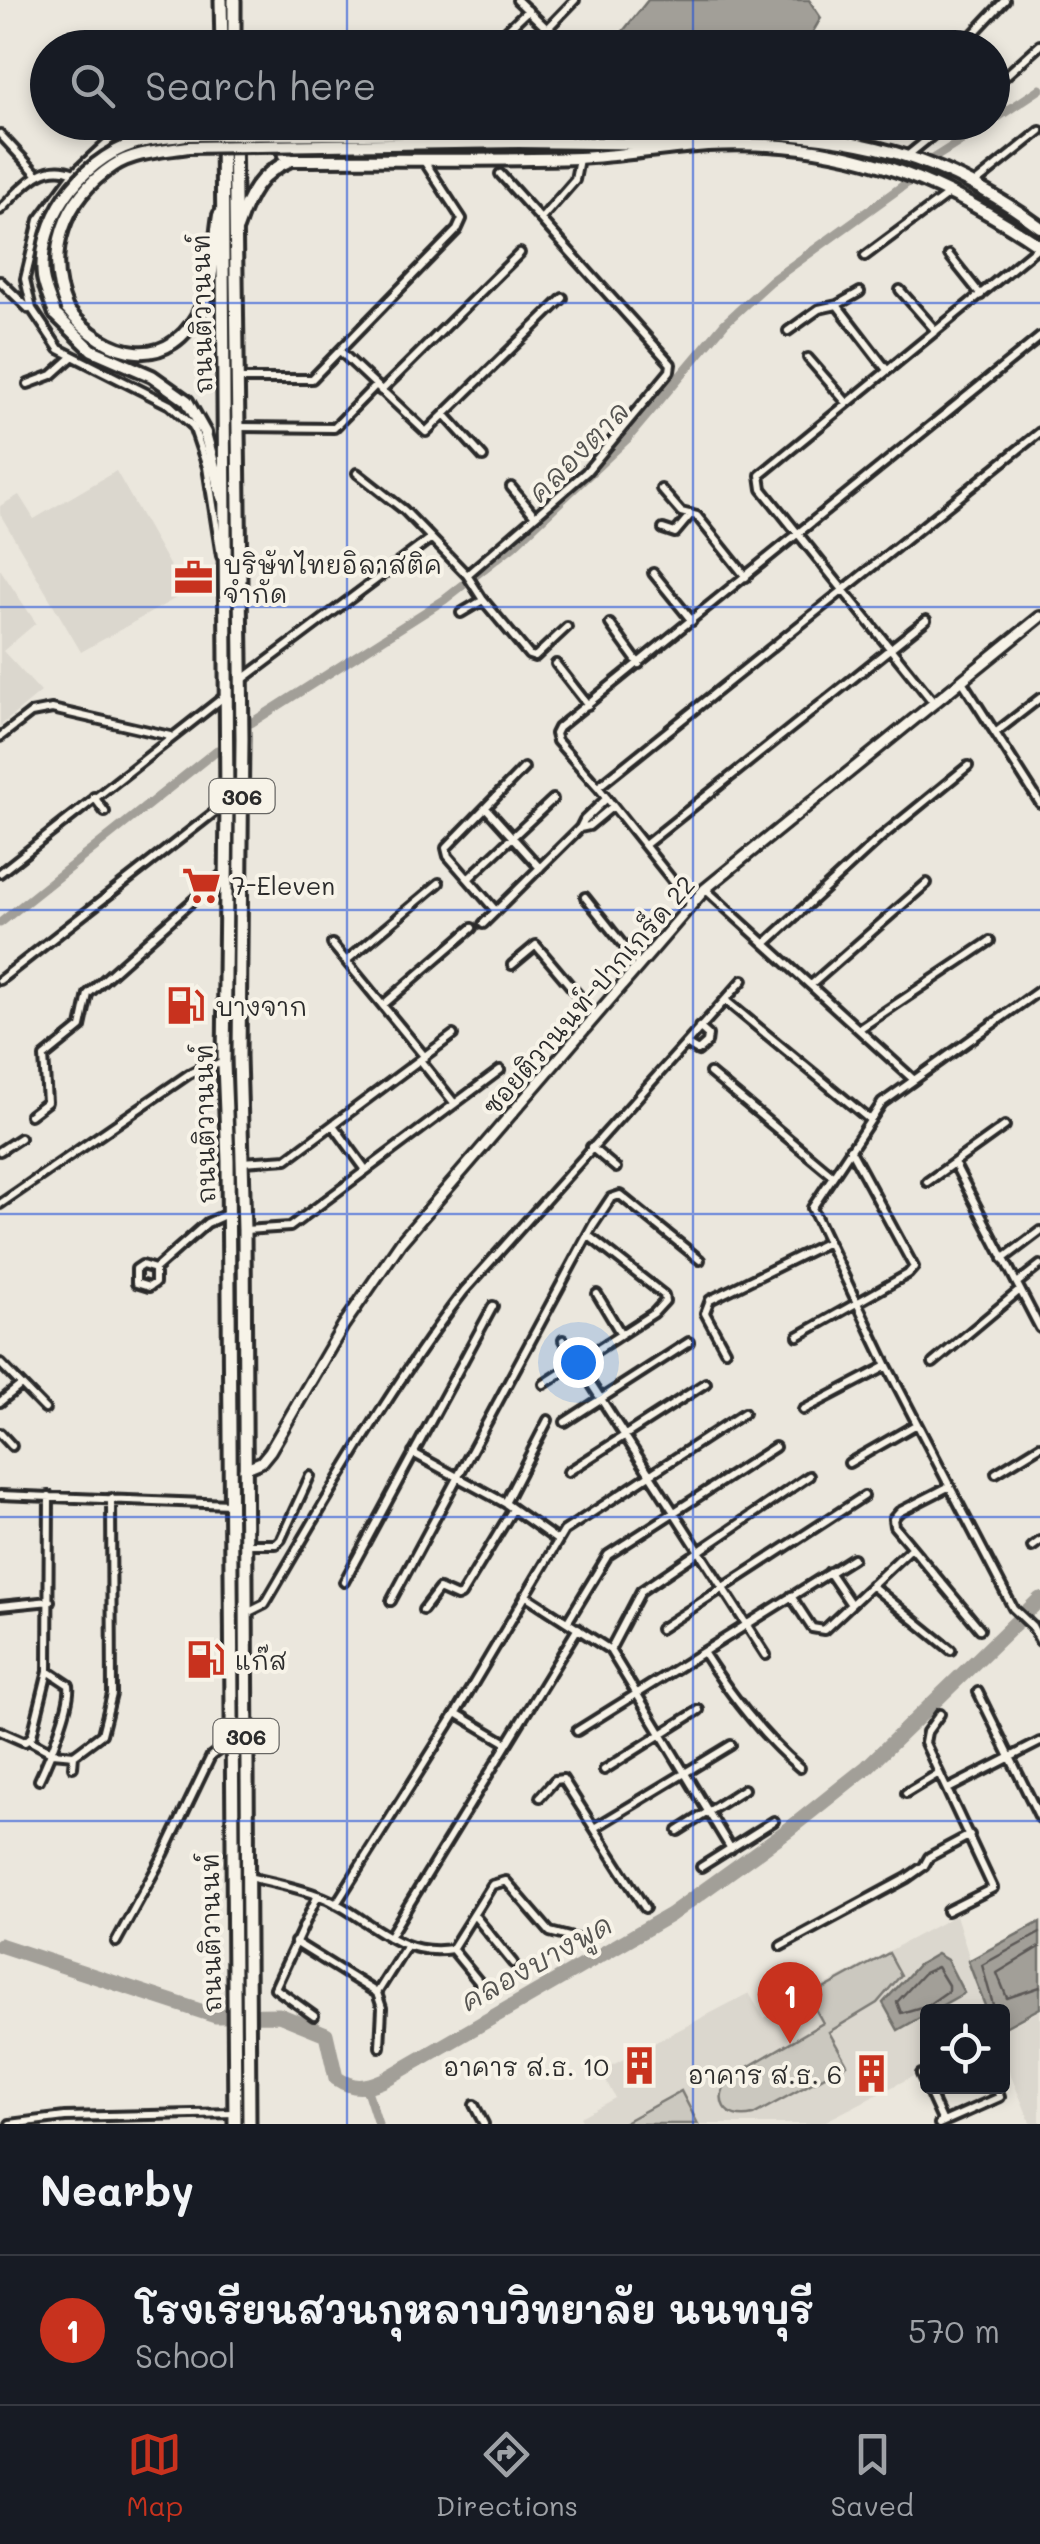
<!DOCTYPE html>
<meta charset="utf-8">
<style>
body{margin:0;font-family:Mali,"Playpen Sans Thai",sans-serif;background:#242831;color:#f1f3f6}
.controls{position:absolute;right:30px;bottom:30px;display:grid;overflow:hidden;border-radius:10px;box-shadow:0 5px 15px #0003}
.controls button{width:90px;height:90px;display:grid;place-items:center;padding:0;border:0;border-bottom:2px solid #363941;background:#171b24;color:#f1f3f6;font:50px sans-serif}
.you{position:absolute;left:578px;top:1362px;width:35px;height:35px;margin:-25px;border:8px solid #fff;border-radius:50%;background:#1a73e8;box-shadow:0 0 0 15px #1a73e833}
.badge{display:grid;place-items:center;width:65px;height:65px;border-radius:50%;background:#c8321e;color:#fff;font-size:32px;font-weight:700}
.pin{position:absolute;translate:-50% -82px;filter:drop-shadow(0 2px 5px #0008)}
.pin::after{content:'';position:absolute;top:52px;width:35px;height:30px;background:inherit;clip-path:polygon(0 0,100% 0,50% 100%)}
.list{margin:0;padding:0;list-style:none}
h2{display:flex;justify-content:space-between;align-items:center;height:130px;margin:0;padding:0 40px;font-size:42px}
h2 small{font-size:32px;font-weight:400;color:#9ea1a6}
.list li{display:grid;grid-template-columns:65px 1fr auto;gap:30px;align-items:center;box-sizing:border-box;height:150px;padding:0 40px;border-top:2px solid #363941}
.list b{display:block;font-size:38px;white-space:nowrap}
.list p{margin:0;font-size:32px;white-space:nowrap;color:#9ea1a6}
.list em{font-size:32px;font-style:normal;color:#9ea1a6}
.icon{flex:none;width:55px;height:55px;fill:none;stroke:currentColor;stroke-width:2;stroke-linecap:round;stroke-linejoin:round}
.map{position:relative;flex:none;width:1040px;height:2124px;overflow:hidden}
.search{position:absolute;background:#171b24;box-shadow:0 5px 15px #0003;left:30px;right:30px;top:30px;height:110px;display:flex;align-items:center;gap:25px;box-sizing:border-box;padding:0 35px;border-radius:55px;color:#9ea1a6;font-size:38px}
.sheet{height:280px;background:#171b24}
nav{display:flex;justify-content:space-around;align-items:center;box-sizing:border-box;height:140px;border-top:2px solid #363941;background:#171b24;font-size:28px;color:#9ea1a6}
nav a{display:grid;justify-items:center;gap:5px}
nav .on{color:#c8321e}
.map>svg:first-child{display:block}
.built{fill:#dbd7ce}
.green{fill:#cbc8bf;stroke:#7b7a75;stroke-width:2.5}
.water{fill:#a29f98;stroke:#72716c;stroke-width:2.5}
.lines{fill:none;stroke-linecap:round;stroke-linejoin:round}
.shore{stroke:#5b5957;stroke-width:2.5}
.canal{stroke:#a29f98;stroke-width:9}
.river{stroke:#a29f98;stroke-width:15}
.minor-casing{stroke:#2b2b2b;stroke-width:14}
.tertiary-casing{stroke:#2b2b2b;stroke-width:16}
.secondary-casing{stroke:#2b2b2b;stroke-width:18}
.primary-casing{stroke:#2b2b2b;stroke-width:19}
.minor{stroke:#f7f3e8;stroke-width:6}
.tertiary{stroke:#f7f3e8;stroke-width:9}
.secondary{stroke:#f7f3e8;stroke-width:10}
.primary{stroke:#f7f3e8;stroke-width:11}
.secondary-bridge-casing{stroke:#2b2b2b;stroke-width:18;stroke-linecap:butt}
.secondary-bridge{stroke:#f7f3e8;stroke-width:10}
.grid{fill:none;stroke:#1d4ed8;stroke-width:2.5;stroke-opacity:0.55}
.labels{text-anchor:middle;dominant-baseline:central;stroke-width:8;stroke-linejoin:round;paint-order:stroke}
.shield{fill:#f7f3e8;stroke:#686764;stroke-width:2.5}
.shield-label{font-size:22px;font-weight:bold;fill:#2b2b2b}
.street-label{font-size:25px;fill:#2b2b2b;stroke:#f7f3e8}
.poi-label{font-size:25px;fill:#2b2b2b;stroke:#f7f3e8;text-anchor:start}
.water-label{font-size:28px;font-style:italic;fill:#555451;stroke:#f7f3e8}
</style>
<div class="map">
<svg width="1040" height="2124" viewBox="0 0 1040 2124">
<rect width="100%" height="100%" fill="#ebe7dd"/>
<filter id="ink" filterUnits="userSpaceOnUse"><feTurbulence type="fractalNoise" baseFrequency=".01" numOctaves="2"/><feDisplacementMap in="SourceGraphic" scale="20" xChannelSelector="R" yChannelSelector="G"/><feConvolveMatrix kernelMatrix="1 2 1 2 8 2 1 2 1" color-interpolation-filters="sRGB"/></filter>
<g filter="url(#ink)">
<path class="built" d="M116 471 185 593 81 652 0 514V506L19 495 34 519Z
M0 569 36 623 3 651 41 692 0 726Z
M956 1915 986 2011 928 2012 927 2069 820 2124H584L580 2117 615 2098 601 2071 749 1993 764 2018Z
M1040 2010V2124H1031L1003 2057V2030Z"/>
<path class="green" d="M889 1953 901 1975 877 2003 829 2032 847 2064 753 2115C725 2122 711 2099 731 2077L823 2023 809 1997Z
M681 2091 698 2124H621Z"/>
<path class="water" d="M648 0H809L821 18 804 47H614L612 45Z
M1040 1922V2008L1003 2028 1002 2012 987 2011 968 1961Z
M937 1954 947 1960 964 1993 898 2030 883 2003 918 1965Z"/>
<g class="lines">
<path class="shore" d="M1040 1947 997 1973 1007 1998 1040 1987
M937 1967 948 1985V1991L928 2005 901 2013 897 2002 924 1973Z
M995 2012 982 1965 1040 1933"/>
<path class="canal" d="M992 121 1040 89
M929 161 991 122
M918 173 922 168
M251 723 444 600 513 546 627 439 725 323 771 281 911 180
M0 923 217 750
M366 2087 378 2124"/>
<path class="river" d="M0 1945 216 2016 279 2015 326 2034 336 2078C354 2090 365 2088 384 2080L670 1915 788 1830 867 1767 1040 1599"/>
<defs>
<path id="minor" d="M517 0 567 48
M547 29 575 0
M488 48 528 10
M960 48 1005 0
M992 88 1040 45
M0 134 37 174
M907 156 949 122
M974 184 1040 131
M0 210C21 190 42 159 74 173
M541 219 575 180 579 159
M949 255 981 295
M865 256 951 192
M0 281 29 309
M900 290 936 331
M837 305 860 292
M788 331 819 309 837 305 887 370
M340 351 426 432 563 298
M808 358 847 403
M238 379H312L457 230 462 219 424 161
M28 384 52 375 72 357
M381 391 520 253
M445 415 483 457
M240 427 334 428 376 385
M357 473 404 510 467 575 483 600 529 655 535 657 567 627
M511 487 535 516
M661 489 681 512 697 516 746 577
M663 529 675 533 691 514
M221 556 207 467 193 426 170 405 59 349 32 309 25 279 39 220 74 173 113 137 134 128 222 126
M653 573 692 621
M467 575 586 472 670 371 671 364 500 174
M461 613 483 600
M610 624 639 664
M556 664 588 705
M242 680 430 539
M962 681 1040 803
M934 703 762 489 760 475 1038 247
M995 733 1040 698
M0 737 31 713 52 709 170 736
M598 787 1040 432
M94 797 105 812
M607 798 584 820 580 828 589 826 613 806
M486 808 540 868
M645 845 926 620
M0 873 225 696
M468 879 553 799
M705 889 914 1080
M585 897 639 965
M692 905 598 787 557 741 555 734 558 728 1040 337
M496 911 448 856 446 848 524 768
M483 924 580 828
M766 943 880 838 968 766
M332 944 425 1057
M346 961 439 883
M512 965 536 945 595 1015
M0 980 226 803
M811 985 927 883
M1040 990 882 1103 812 1208 887 1366 1013 1608 1032 1626 1040 1641
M725 1000 870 1120
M383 1005 472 928
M859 1029 990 941
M686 1044 698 1051 707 1043 708 1035 699 1027
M420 1060 455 1104
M710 1073 832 1175
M30 1115 47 1102 44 1057 81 1027 88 994 226 871
M333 1125 366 1170
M591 1147 616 1168
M0 1151 20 1138
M243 1162 287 1159 453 1035
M954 1163 1040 1328
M927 1182 1005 1126
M0 1204 189 1074 206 1065 222 1064
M245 1230 290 1227 500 1070
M1003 1259 1040 1231
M155 1269 142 1265 136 1269V1283L149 1287 155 1283V1269L207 1223 227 1214
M1017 1283 1040 1265
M597 1294 621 1334
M798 1336 908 1274 914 1267 850 1149
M563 1340 766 1655
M725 1350 705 1313 710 1300 826 1243
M0 1363 45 1409
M933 1363 1020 1290
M544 1384 654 1313 665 1301 664 1295 589 1236
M0 1402 21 1385
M803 1410 887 1366
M565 1422 689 1342
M0 1433 12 1446
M413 1453 505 1503 557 1540
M849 1463 917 1424
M568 1472 706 1383
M996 1473 1040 1446
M950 1486 899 1512 893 1519 894 1526 980 1629
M0 1495 230 1504
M505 1503 548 1420
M247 1544H276L281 1539 310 1476
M1032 1547 1040 1541
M829 1572 850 1603
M344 1582 493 1306
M871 1585 951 1650
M525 1595 610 1650 731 1849
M791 1596 812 1628 824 1630 911 1548
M391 1601 593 1225 611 1198 620 1195 700 1260
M0 1606 50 1601
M423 1610 439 1589 457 1597 461 1595 513 1509
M247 1613 265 1604C327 1498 389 1389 464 1291L743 980
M568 1621 608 1555 775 1447
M660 1629 864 1496
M610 1650 641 1591 809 1476
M703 1652C730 1694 762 1736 800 1768
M48 1671 49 1496
M978 1692 1040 1818
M456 1713 505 1742
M940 1714 927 1732 925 1743 993 1888 947 1911
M0 1731 25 1742 32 1736 48 1671 69 1685C72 1704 48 1761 39 1780
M577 1731 853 1558
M29 1740 53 1753 74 1755
M73 1767 74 1755 102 1734 112 1694 111 1498
M604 1770 699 1710
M948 1789 1040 1742
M906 1793 939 1773
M540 1797 555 1780 563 1779 594 1828 731 1745
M594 1828 645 1908
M678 1831 744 1789
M701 1867 774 1821
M248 1877C271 1882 295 1887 317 1895 367 1913 392 1958 452 1949L492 1885 506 1881 550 1932 580 1940
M336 1904 456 1713 564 1531 744 1413
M474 1915 513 1963
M389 1937 578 1628
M116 1942 164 1854 211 1756 223 1747 231 1746
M295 1942 377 1993 382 2008 380 2047
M781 1946 907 1878 924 1866 929 1857 970 1835
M452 1949 484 1988
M377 1993 406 1947
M314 2016 275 1988 318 1895
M921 2074 943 2122
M474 2105 484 2124
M10 2124 65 2117 235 2113
M939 2124 1000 2097 995 2086"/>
<path id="tertiary" d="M244 1469 261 1462 270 1451 343 1326 401 1242 705 889 1040 617"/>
<path id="secondary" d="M452 122C543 124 635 125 726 130 776 133 828 136 877 148 935 162 992 191 1040 227
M516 133 660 131
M519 142 672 144
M291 160 284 155 280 142 286 131 303 122
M237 228C248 196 258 174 291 160 386 159 483 161 578 158 621 156 664 148 707 145 837 138 934 174 1040 246
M67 309C107 359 170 375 202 306 215 280 214 244 219 215
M55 314 92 350 152 376 187 401 205 433 222 497"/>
<path id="primary" d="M221 0 222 48
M234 0V48
M222 122 227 802 224 1064 228 1161 235 2124
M234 122 242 738 239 1056 244 1230 249 2124"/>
</defs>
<use href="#minor" class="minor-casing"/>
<use href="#tertiary" class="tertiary-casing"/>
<use href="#secondary" class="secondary-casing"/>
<use href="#primary" class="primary-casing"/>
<use href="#minor" class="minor"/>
<use href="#tertiary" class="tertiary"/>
<use href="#secondary" class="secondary"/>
<use href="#primary" class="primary"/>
<defs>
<path id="secondary-bridge" d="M67 309C44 255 63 199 113 166 134 152 163 151 188 147L519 142
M55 314C51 302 45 290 43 277 37 221 80 161 133 144 149 139 169 138 186 135L516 133"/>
</defs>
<use href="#secondary-bridge" class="secondary-bridge-casing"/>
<use href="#secondary-bridge" class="secondary-bridge"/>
</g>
</g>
<path class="grid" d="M347 0V48M693 0V48M347 122V2124M693 122V2124M0 303H1040M0 607H1040M0 910H1040M0 1214H1040M0 1517H1040M0 1821H1040"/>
<defs>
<symbol id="office-bare" viewBox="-9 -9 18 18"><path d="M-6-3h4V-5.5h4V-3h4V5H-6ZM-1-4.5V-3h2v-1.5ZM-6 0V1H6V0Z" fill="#c8321e" stroke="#f7f3e8" stroke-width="2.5" paint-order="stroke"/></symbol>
<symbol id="supermarket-bare" viewBox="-9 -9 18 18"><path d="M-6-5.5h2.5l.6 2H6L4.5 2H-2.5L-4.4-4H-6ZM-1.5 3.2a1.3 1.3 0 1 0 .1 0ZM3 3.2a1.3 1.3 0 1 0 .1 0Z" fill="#c8321e" stroke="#f7f3e8" stroke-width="2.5" paint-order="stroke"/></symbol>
<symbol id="fuel-bare" viewBox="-9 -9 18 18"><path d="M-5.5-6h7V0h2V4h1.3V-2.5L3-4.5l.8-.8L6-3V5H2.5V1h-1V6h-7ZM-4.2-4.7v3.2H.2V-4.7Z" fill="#c8321e" stroke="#f7f3e8" stroke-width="2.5" paint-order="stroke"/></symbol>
<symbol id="building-bare" viewBox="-9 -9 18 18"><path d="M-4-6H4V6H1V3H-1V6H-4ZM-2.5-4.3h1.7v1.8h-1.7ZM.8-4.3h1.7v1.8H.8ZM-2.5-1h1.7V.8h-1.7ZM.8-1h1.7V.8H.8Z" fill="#c8321e" stroke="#f7f3e8" stroke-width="2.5" paint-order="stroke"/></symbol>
</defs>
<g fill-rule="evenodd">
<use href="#office-bare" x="166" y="550" width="55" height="55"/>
<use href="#supermarket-bare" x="174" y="858" width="55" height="55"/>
<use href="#fuel-bare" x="158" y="978" width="55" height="55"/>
<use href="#fuel-bare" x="178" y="1632" width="55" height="55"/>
<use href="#building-bare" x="612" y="2038" width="55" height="55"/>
<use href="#building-bare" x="844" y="2046" width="55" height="55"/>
</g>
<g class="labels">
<g class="shield">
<rect x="209.5" y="779" width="65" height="34" rx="8"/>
<rect x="213.5" y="1719" width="65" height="34" rx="8"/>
</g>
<g class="shield-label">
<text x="242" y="796">306</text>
<text x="246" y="1736">306</text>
</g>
<g class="street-label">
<text transform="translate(201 314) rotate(-91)">ถนนติวานนท์</text>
<text transform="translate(588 995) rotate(-49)">ซอยติวานนท์-ปากเกร็ด 22</text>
<text transform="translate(204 1124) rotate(-91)">ถนนติวานนท์</text>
<text transform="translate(210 1933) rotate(-91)">ถนนติวานนท์</text>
</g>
<g class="poi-label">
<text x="223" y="564">บริษัทไทยอิลาสติค<tspan x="223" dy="29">จำกัด</tspan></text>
<text x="232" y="885">7-Eleven</text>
<text x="215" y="1006">บางจาก</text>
<text x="235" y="1660">แก๊ส</text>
<text x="609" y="2066" text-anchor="end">อาคาร ส.ธ. 10</text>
<text x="842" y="2074" text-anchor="end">อาคาร ส.ธ. 6</text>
</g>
<g class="water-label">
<text transform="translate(578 451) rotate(-45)">คลองตาล</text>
<text transform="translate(536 1962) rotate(-29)">คลองบางพูด</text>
</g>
</g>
</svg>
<div class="controls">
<button><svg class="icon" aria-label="locate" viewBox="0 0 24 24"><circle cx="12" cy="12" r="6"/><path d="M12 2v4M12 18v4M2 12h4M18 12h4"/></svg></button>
</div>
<div class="you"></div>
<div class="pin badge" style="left:790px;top:2044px">1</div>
<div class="search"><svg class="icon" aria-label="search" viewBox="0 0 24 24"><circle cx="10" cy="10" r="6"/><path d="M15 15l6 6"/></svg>Search here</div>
</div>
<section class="sheet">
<h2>Nearby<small></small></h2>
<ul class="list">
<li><span class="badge">1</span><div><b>โรงเรียนสวนกุหลาบวิทยาลัย นนทบุรี</b><p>School</p></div><em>570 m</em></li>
</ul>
</section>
<nav>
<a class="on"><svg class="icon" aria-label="map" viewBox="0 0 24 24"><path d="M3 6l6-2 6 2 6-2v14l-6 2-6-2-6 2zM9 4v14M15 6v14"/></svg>Map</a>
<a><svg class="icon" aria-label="directions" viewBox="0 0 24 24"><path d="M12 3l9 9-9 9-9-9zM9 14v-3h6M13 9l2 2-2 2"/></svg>Directions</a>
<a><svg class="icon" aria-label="saved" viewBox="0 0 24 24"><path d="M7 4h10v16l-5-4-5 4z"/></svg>Saved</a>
</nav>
